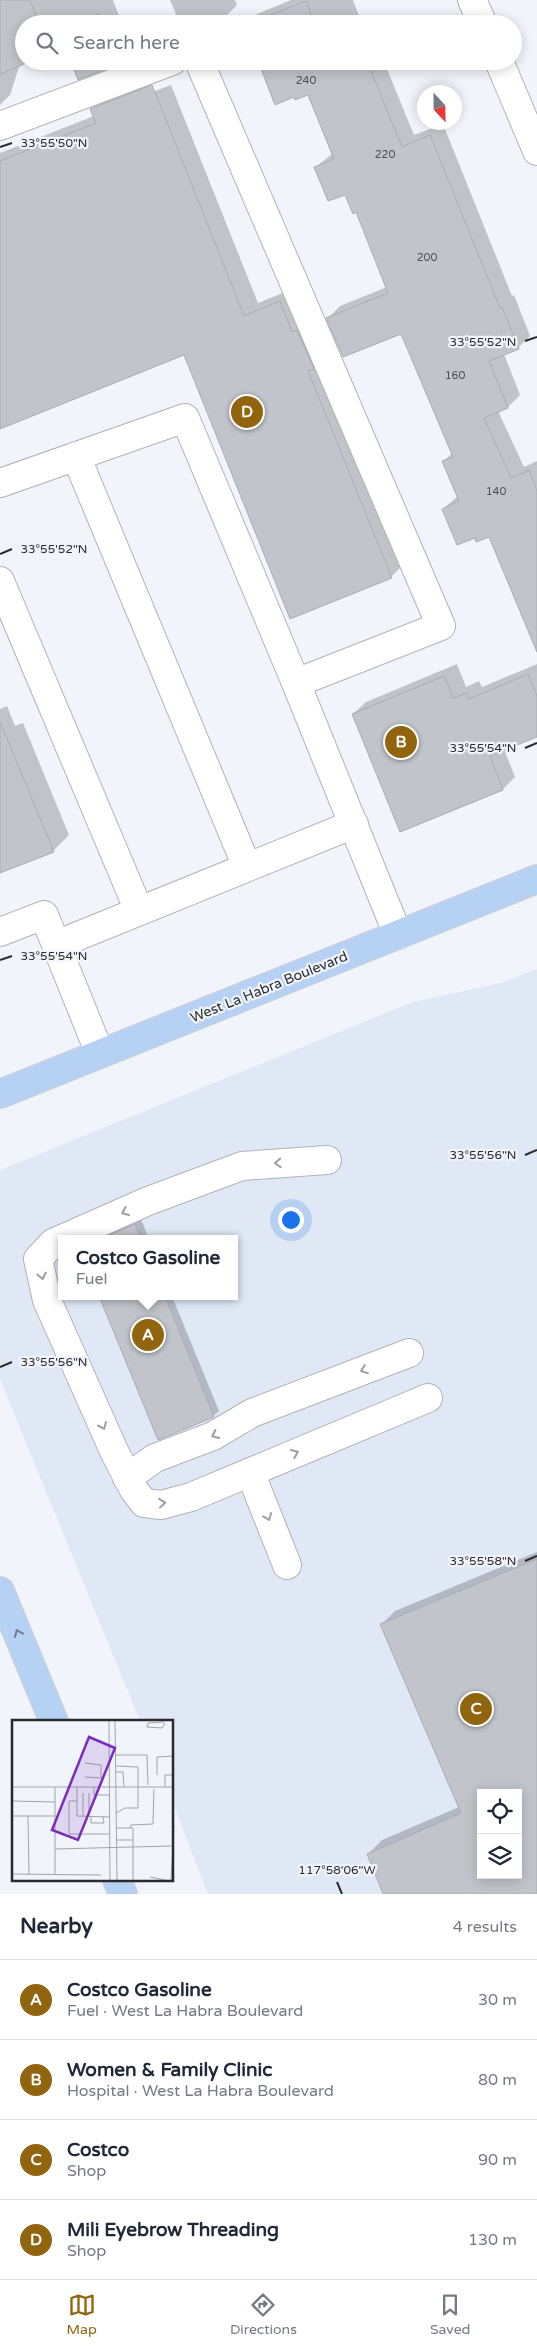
<!DOCTYPE html>
<meta charset="utf-8">
<style>
body{margin:0;font-family:"Varela Round",sans-serif;background:#f6f6f7;color:#1f2937}
.controls{position:absolute;right:15px;bottom:15px;display:grid;overflow:hidden;border-radius:0px;box-shadow:0 2px 12px #0003}
.controls button{width:45px;height:45px;display:grid;place-items:center;padding:0;border:0;border-bottom:1px solid #e0e1e3;background:#fff;color:#1f2937;font:25px sans-serif}
.compass{position:absolute;left:417px;top:85px;width:45px;height:45px;border-radius:50%;background:#fff;box-shadow:0 2px 12px #0003;rotate:158deg}
.you{position:absolute;left:290px;top:1219px;width:18px;height:18px;margin:-12px;border:4px solid #fff;border-radius:50%;background:#1a73e8;box-shadow:0 0 0 8px #1a73e833}
.badge{display:grid;place-items:center;width:32px;height:32px;border-radius:50%;background:#90650d;color:#fff;font-size:16px;font-weight:700}
.pin{position:absolute;translate:-50% -50%;border:2px solid #fff;box-shadow:0 1px 5px #0006}
.popup{position:absolute;left:58px;top:1235px;width:180px;height:65px;box-sizing:border-box;display:grid;place-content:center;border-radius:0px;background:#fff;filter:drop-shadow(0 1px 4px #0005);font-size:16px;white-space:nowrap;color:#747a83}
.popup b{font-size:19px;color:#1f2937}
.popup::after{content:'';position:absolute;left:50%;top:100%;margin-left:-10px;border:10px solid transparent;border-top-color:#fff}
.list{margin:0;padding:0;list-style:none}
h2{display:flex;justify-content:space-between;align-items:center;height:65px;margin:0;padding:0 20px;font-size:21px}
h2 small{font-size:16px;font-weight:400;color:#747a83}
.list li{display:grid;grid-template-columns:32px 1fr auto;gap:15px;align-items:center;box-sizing:border-box;height:80px;padding:0 20px;border-top:1px solid #e0e1e3}
.list b{display:block;font-size:19px;white-space:nowrap}
.list p{margin:0;font-size:16px;white-space:nowrap;color:#747a83}
.list em{font-size:16px;font-style:normal;color:#747a83}
.icon{flex:none;width:28px;height:28px;fill:none;stroke:currentColor;stroke-width:2;stroke-linecap:round;stroke-linejoin:round}
.map{position:relative;flex:none;width:537px;height:1894px;overflow:hidden}
.search{position:absolute;background:#fff;box-shadow:0 2px 12px #0003;left:15px;right:15px;top:15px;height:55px;display:flex;align-items:center;gap:12px;box-sizing:border-box;padding:0 18px;border-radius:28px;color:#747a83;font-size:19px}
.sheet{height:385px;background:#fff}
nav{display:flex;justify-content:space-around;align-items:center;box-sizing:border-box;height:70px;border-top:1px solid #e0e1e3;background:#fff;font-size:14px;color:#747a83}
nav a{display:grid;justify-items:center;gap:2px}
nav .on{color:#90650d}
.map>svg:first-child{display:block}
.built{fill:#dfe8f4;fill-rule:evenodd}
.shadow{fill:#0003;fill-rule:evenodd}
.building{fill:#c1c5cb;stroke:#a9adb3;fill-rule:evenodd}
.lines{fill:none;stroke-linecap:round;stroke-linejoin:round}
.minor-casing{stroke:#afb3b8;stroke-width:30}
.major-casing{stroke:#d0d0d1;stroke-width:30}
.minor{stroke:#fff;stroke-width:28}
.major{stroke:#b5d1f4;stroke-width:28}
.oneway{stroke:#9f9fa0}
.oneway2{stroke:#6f7e90}
.ticks{fill:none;stroke:#292a2c;stroke-width:2}
.labels{text-anchor:middle;dominant-baseline:central;stroke-width:4.5;stroke-linejoin:round;paint-order:stroke}
.number-label{font-size:11px;fill:#4f5154}
.street-label{font-size:14px;fill:#292a2c;stroke:#f1f5fb}
.inset-road{fill:none;stroke:#a1a4a8;stroke-width:1}
.view{fill:#7b2cbf;fill-opacity:0.15;stroke:#7b2cbf;stroke-width:2.5}
.inset-edge{fill:none;stroke:#292a2c;stroke-width:2.5}
.ticks-label{font-size:12px;text-anchor:middle;fill:#292a2c;stroke:#f1f5fb;stroke-width:4.5;stroke-linejoin:round;paint-order:stroke}
</style>
<div class="map">
<svg width="537" height="1894" viewBox="0 0 537 1894">
<rect width="100%" height="100%" fill="#f1f5fb"/>
<path class="built" d="M537 969V1894H208L173 1804 172 1722 140 1721 0 1379V1170L413 1002 501 983ZM62 1239H234V1296H62ZM481 1793H518V1875H481Z"/>
<path class="shadow" d="M0 0H113L122 24H24L20 64 10 95 0 105Z
M170 0H235L237 5 223 19 212 24H180Z
M291 0H353L362 24H247L257 14Z
M259 61H394L387 69 414 135 443 124 512 296 514 295 530 336 518 348 504 354 520 395 508 407 498 411 524 467 537 461V653L489 535 475 536 443 509 458 496 443 462 452 453 401 332 328 318 340 306 387 287 357 211 346 193 316 167 333 153 309 93Z
M145 80 150 93 171 85 258 303 295 288 405 563 391 577 185 353 0 427V153L94 116 92 109 106 95Z
M457 664 466 687 479 681 482 687 537 664V736L504 749 515 777 503 789 401 831 353 714 366 702Z
M7 706 15 726 23 723 69 835 54 850 0 872V709Z
M141 1219 149 1239H96Z
M101 1296H172L219 1411 213 1416Z
M537 1552V1894H384L368 1854 382 1840 459 1807 381 1625 395 1611ZM481 1793H518V1875H481Z"/>
<path class="building" d="M0 0H30L39 24H24V61H31L0 74Z
M306 1 315 24H248Z
M99 14 103 24H75Z
M71 61H127L78 80Z
M258 61H367L402 147 430 135 500 308 502 307 519 349 489 361 508 408 484 418 511 478 529 470 537 491V652L489 537 476 542 475 538 457 545 442 509 459 501 442 461 453 457 401 334 343 357 326 318 388 293 356 212 353 214 345 195 328 201 314 167 334 159 308 95 295 100 294 97 275 105Z
M152 85 244 316 280 301 292 332 297 330 314 369 308 371 392 578 290 619 184 355 0 429V161L96 123 90 109Z
M528 674 537 696V737L490 756 503 790 400 832 352 714 444 676 453 698 467 693 469 699Z
M0 722 54 852 0 873Z
M135 1224 141 1239H101Z
M99 1296H165L214 1417 158 1440Z
M537 1559V1894H383L367 1854 461 1813 380 1624ZM481 1793H518V1875H481Z"/>
<g class="lines">
<defs>
<path id="minor" d="M472 0 483 24
M199 61 441 626 296 683 398 935
M499 61 537 151
M0 126 172 61
M76 456 247 867
M0 483 185 418 296 683
M0 581 139 911
M0 932 44 915 100 1054
M56 945 354 824
M62 1239 53 1243 38 1259 47 1300 114 1451 134 1490 144 1503 161 1505 191 1497 428 1398
M62 1239 148 1201 242 1166 327 1160
M250 1472 287 1565
M127 1478 155 1458 213 1436 252 1413 409 1353"/>
<path id="major" d="M0 1094 537 879
M0 1591 54 1722
M117 1880 123 1894"/>
</defs>
<use href="#minor" class="minor-casing"/>
<use href="#major" class="major-casing"/>
<use href="#minor" class="minor"/>
<use href="#major" class="major"/>
</g>
<defs><path id="oneway-chevron" d="M-2-3.5L2.5 0L-2 3.5" fill="none" stroke-width="1.6" stroke-linecap="round" stroke-linejoin="round" transform="scale(1.25)"/></defs>
<g class="oneway">
<use href="#oneway-chevron" transform="translate(278 1163) rotate(176)"/>
<use href="#oneway-chevron" transform="translate(125 1212) rotate(157)"/>
<use href="#oneway-chevron" transform="translate(42 1276) rotate(78)"/>
<use href="#oneway-chevron" transform="translate(364 1370) rotate(159)"/>
<use href="#oneway-chevron" transform="translate(103 1426) rotate(66)"/>
<use href="#oneway-chevron" transform="translate(215 1435) rotate(155)"/>
<use href="#oneway-chevron" transform="translate(295 1453) rotate(-23)"/>
<use href="#oneway-chevron" transform="translate(162 1503) rotate(-6)"/>
<use href="#oneway-chevron" transform="translate(268 1517) rotate(68)"/>
</g>
<use class="oneway2" href="#oneway-chevron" transform="translate(18 1633) rotate(-113)"/>
<path class="ticks" d="M0 147 12 143M525 341 537 337M0 554 12 549M525 748 537 743M0 960 12 956M525 1155 537 1150M0 1367 12 1362M525 1561 537 1556M337 1882 342 1894"/>
<g class="labels">
<g class="number-label">
<text x="306" y="80">240</text>
<text x="385" y="154">220</text>
<text x="427" y="257">200</text>
<text x="455" y="375">160</text>
<text x="496" y="491">140</text>
</g>
<g class="street-label">
<text transform="translate(269 987) rotate(-22)">West La Habra Boulevard</text>
</g>
</g>
<g transform="translate(12 1720)">
<rect width="161" height="161" fill="#f1f5fb"/>
<path class="inset-road" d="M97 0 98 161M103 0 105 161M152 2 136 3 135 7 150 8 153 3M104 35H135L136 65M73 43 89 45M104 46 126 47V88H113L104 93M104 52H111L112 67M145 55V37L162 36M73 57 89 58V45M0 67H162M43 67V155M65 67V81H57V114H98M82 67V75H98M153 67V55H162M71 73V96M77 73V97M0 81 43 82M65 81V96L98 97M0 96H43M16 96 17 155M79 97V103H92L91 97M104 108H121V161M118 108 119 105 141 104 142 69M104 120H121M43 129 159 126M0 154 89 155M138 157 157 161M159 161 162 105"/>
<path class="view" d="M77 17 103 28 66 120 40 110Z"/>
<rect width="161" height="161" class="inset-edge"/>
</g>
<g class="ticks-label">
<text x="54" y="147">33°55'50"N</text>
<text x="483" y="346">33°55'52"N</text>
<text x="54" y="553">33°55'52"N</text>
<text x="483" y="752">33°55'54"N</text>
<text x="54" y="960">33°55'54"N</text>
<text x="483" y="1159">33°55'56"N</text>
<text x="54" y="1366">33°55'56"N</text>
<text x="483" y="1565">33°55'58"N</text>
<text x="337" y="1874">117°58'06"W</text>
</g>
</svg>
<div class="controls">
<button><svg class="icon" aria-label="locate" viewBox="0 0 24 24"><circle cx="12" cy="12" r="6"/><path d="M12 2v4M12 18v4M2 12h4M18 12h4"/></svg></button>
<button><svg class="icon" aria-label="layers" viewBox="0 0 24 24"><path d="M12 4l9 5-9 5-9-5zM3 14l9 5 9-5"/></svg></button>
</div>
<svg class="compass" viewBox="-18 -18 36 36"><path d="M0-13l5 13h-10z" fill="#e53935"/><path d="M0 13l5-13h-10z" fill="#747a83"/></svg>
<div class="you"></div>
<div class="pin badge" style="left:148px;top:1335px">A</div>
<div class="popup"><b>Costco Gasoline</b>Fuel</div>
<div class="pin badge" style="left:401px;top:742px">B</div>
<div class="pin badge" style="left:476px;top:1709px">C</div>
<div class="pin badge" style="left:247px;top:412px">D</div>
<div class="search"><svg class="icon" aria-label="search" viewBox="0 0 24 24"><circle cx="10" cy="10" r="6"/><path d="M15 15l6 6"/></svg>Search here</div>
</div>
<section class="sheet">
<h2>Nearby<small>4 results</small></h2>
<ul class="list">
<li><span class="badge">A</span><div><b>Costco Gasoline</b><p>Fuel · West La Habra Boulevard</p></div><em>30 m</em></li>
<li><span class="badge">B</span><div><b>Women &amp; Family Clinic</b><p>Hospital · West La Habra Boulevard</p></div><em>80 m</em></li>
<li><span class="badge">C</span><div><b>Costco</b><p>Shop</p></div><em>90 m</em></li>
<li><span class="badge">D</span><div><b>Mili Eyebrow Threading</b><p>Shop</p></div><em>130 m</em></li>
</ul>
</section>
<nav>
<a class="on"><svg class="icon" aria-label="map" viewBox="0 0 24 24"><path d="M3 6l6-2 6 2 6-2v14l-6 2-6-2-6 2zM9 4v14M15 6v14"/></svg>Map</a>
<a><svg class="icon" aria-label="directions" viewBox="0 0 24 24"><path d="M12 3l9 9-9 9-9-9zM9 14v-3h6M13 9l2 2-2 2"/></svg>Directions</a>
<a><svg class="icon" aria-label="saved" viewBox="0 0 24 24"><path d="M7 4h10v16l-5-4-5 4z"/></svg>Saved</a>
</nav>
